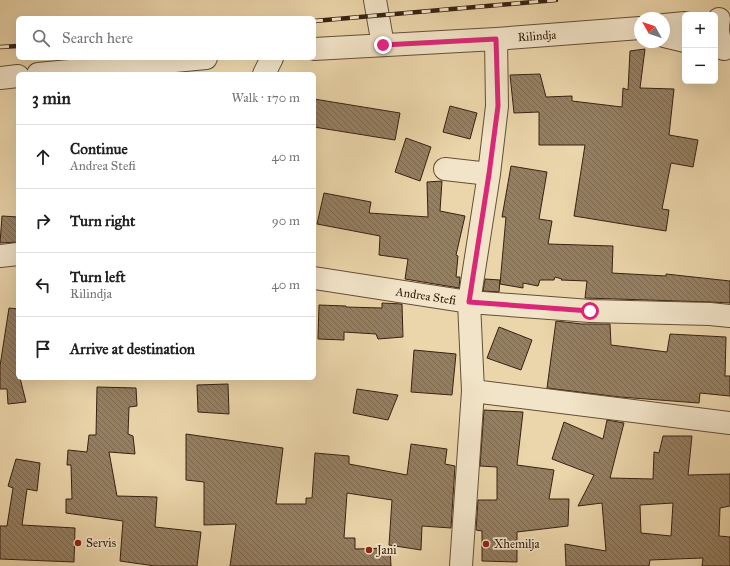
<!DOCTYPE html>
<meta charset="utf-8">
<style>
body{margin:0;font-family:"IM FELL Great Primer",serif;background:#f6f6f6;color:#202124}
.controls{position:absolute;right:12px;top:12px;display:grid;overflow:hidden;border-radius:6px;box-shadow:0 4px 16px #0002}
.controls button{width:36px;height:36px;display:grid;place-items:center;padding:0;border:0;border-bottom:1px solid #e0e0e0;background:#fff;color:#202124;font:20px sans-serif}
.compass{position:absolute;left:634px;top:12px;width:36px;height:36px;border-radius:50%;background:#fff;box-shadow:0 4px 16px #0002;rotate:310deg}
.stop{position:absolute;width:12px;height:12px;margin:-9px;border:3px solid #db2777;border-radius:50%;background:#fff}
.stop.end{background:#db2777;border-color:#fff;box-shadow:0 1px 4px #0008}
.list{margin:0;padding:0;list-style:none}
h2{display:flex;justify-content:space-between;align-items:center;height:52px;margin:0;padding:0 16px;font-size:17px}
h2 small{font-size:13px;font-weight:400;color:#757577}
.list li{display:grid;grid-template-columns:26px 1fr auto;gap:12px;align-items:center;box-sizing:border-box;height:64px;padding:0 16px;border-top:1px solid #e0e0e0}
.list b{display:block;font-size:15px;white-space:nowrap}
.list p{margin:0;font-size:13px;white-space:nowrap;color:#757577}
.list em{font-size:13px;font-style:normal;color:#757577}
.icon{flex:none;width:22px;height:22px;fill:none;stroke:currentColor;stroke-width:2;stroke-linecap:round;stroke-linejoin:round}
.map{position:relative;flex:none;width:730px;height:566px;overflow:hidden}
.search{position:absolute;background:#fff;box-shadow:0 4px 16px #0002;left:16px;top:16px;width:300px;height:44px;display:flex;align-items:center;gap:10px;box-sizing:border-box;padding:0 14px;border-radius:6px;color:#757577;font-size:15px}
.panel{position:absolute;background:#fff;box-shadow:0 4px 16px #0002;left:16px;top:72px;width:300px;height:308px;border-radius:6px}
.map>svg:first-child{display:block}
.building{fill:url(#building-back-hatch);stroke:#382112;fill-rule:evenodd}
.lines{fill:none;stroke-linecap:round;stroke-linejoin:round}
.minor-casing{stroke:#654e38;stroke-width:24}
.minor{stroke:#f2e4c8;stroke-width:22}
.rail-casing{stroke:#382112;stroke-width:4.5}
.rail{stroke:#f2e4c8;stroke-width:3;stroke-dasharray:9;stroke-linecap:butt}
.route{stroke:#db2777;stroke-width:5}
.poi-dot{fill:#8f2418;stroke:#f2e4c8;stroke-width:1.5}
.labels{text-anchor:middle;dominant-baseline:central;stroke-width:3.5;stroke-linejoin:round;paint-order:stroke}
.street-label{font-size:12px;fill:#382112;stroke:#f2e4c8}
.poi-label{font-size:12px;fill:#382112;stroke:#f2e4c8;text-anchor:start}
</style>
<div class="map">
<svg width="730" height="566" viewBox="0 0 730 566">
<defs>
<pattern id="building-back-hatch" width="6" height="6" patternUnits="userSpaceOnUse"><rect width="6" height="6" fill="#957f61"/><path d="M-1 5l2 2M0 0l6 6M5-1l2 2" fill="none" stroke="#7b684f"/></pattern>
</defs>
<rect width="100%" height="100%" fill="#ebd5aa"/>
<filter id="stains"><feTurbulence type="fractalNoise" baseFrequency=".005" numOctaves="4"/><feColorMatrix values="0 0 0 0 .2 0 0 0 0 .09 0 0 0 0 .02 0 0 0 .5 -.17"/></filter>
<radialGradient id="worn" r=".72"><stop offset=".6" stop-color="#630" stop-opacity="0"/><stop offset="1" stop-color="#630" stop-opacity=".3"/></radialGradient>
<path class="building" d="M645 49 640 88 674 89 669 135 698 140 693 167 671 163 662 209 669 210 666 231 574 216 585 145H539V112L514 113 510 75 540 74 546 97 572 96V101L622 107 623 88 628 90 630 51Z
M314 99 400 113 395 140 314 127Z
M450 106 477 113 470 139 443 132Z
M406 138 431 147 420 181 395 172Z
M511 166 547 172 539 219 552 221 548 244 613 246 612 273 666 276V274L730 281V303L710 302 585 298 587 281 561 280 562 279 555 277 554 280H540L538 286 523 283V288L500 284 506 217H502Z
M442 181 440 211 465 216 456 255 458 256 456 277H460L459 288 405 279 408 259 379 255 380 236 317 224 324 193 371 202 369 213 428 217 427 182Z
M2 216 18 217V242L0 243Z
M485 279 500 280 499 292 483 291Z
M382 303 402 304 403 337 378 339 376 334 344 332V340L318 339 319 305 346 306V307L382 308Z
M9 308 18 309V378H20L26 402 8 404 7 389H0V366Z
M556 321 582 324H610L611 345 667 352 670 334 726 337 725 376H730V396L700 393 699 403 620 397 547 388Z
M499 327 532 340 521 370 487 358Z
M414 350 456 354 452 395 411 392Z
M228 384 229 414 198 412 197 385Z
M97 387 136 388 137 406 129 407 128 434 133 436 135 454 109 452 117 496 157 497 155 527 201 532 197 566H155L120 561 123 521 66 513V499H72L71 465H67L68 450 87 452 89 435H96Z
M357 389 398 395 388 420 353 413Z
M484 410 523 412 517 465 554 470 549 499H569L568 526 517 532V562L482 561V531L476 530 478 500H497V467L480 466Z
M607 420 624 423 610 478 653 479 654 452 659 453 663 436H692L688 475 730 474V506L720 508 719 536 730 537V566H702L703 558 650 560 649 566H566L565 544 606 551 602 503 578 506 594 475 552 459 564 422 603 439ZM673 503 671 536 641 533 640 505Z
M186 434 283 448 276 504H306V498H312L315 453 349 456V464L407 475 411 444 447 449 445 464 455 466 451 528 422 526 421 550 389 545 392 500 347 493 344 538H355V549L390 548 391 566H230L236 524 204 525V482L186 480Z
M16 459 40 463 37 491 27 489 22 525 75 528 74 562 0 559V526H7L13 488 8 486Z"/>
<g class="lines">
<defs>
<path id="minor" d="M375 0 383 45
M719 19C717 31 718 38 724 49
M664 25 685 23
M664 36 685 41
M314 49 496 39 640 28
M38 74 206 58
M264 74 272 58
M0 78 18 76
M445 169 489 174
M0 256 18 254
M314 278 469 302 590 311 710 314 730 316
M473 391 730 423
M461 566 473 391 469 302 489 174 497 106 496 39"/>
</defs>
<use href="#minor" class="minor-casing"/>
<use href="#minor" class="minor"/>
<defs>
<path id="rail" d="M314 21 556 0
M0 47 18 46"/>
</defs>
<use href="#rail" class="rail-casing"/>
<use href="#rail" class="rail"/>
</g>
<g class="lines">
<path class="route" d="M383 45 496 39 498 106 489 174 469 302 590 311"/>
</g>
<g class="poi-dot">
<circle cx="78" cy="543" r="4"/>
<circle cx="486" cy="544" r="4"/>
<circle cx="369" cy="550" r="4"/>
</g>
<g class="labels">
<g class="street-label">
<text transform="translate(537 36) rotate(-4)">Rilindja</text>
<text transform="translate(426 296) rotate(9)">Andrea Stefi</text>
</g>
<g class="poi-label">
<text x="86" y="543">Servis</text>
<text x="494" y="544">Xhemilja</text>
<text x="377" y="550">Jani</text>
</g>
</g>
<rect width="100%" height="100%" filter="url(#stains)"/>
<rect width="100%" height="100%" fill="url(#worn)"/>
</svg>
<div class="controls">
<button>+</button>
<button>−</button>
</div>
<svg class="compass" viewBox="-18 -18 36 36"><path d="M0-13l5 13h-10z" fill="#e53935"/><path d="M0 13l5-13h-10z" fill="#757577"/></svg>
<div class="stop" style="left:590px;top:311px"></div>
<div class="stop end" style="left:383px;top:45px"></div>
<div class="search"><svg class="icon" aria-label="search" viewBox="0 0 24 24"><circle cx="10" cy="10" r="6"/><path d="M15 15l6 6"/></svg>Search here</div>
<section class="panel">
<h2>3 min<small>Walk · 170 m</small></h2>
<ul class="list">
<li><svg class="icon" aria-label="ahead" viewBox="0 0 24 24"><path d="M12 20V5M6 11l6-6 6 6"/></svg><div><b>Continue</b><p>Andrea Stefi</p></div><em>40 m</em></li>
<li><svg class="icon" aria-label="right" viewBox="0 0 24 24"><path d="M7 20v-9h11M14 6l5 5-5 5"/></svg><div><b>Turn right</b></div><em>90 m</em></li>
<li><svg class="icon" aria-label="left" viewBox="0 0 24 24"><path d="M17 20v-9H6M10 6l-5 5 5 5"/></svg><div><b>Turn left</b><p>Rilindja</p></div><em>40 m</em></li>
<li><svg class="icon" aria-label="arrive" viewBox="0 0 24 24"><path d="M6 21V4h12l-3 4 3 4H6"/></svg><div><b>Arrive at destination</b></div></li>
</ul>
</section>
</div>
